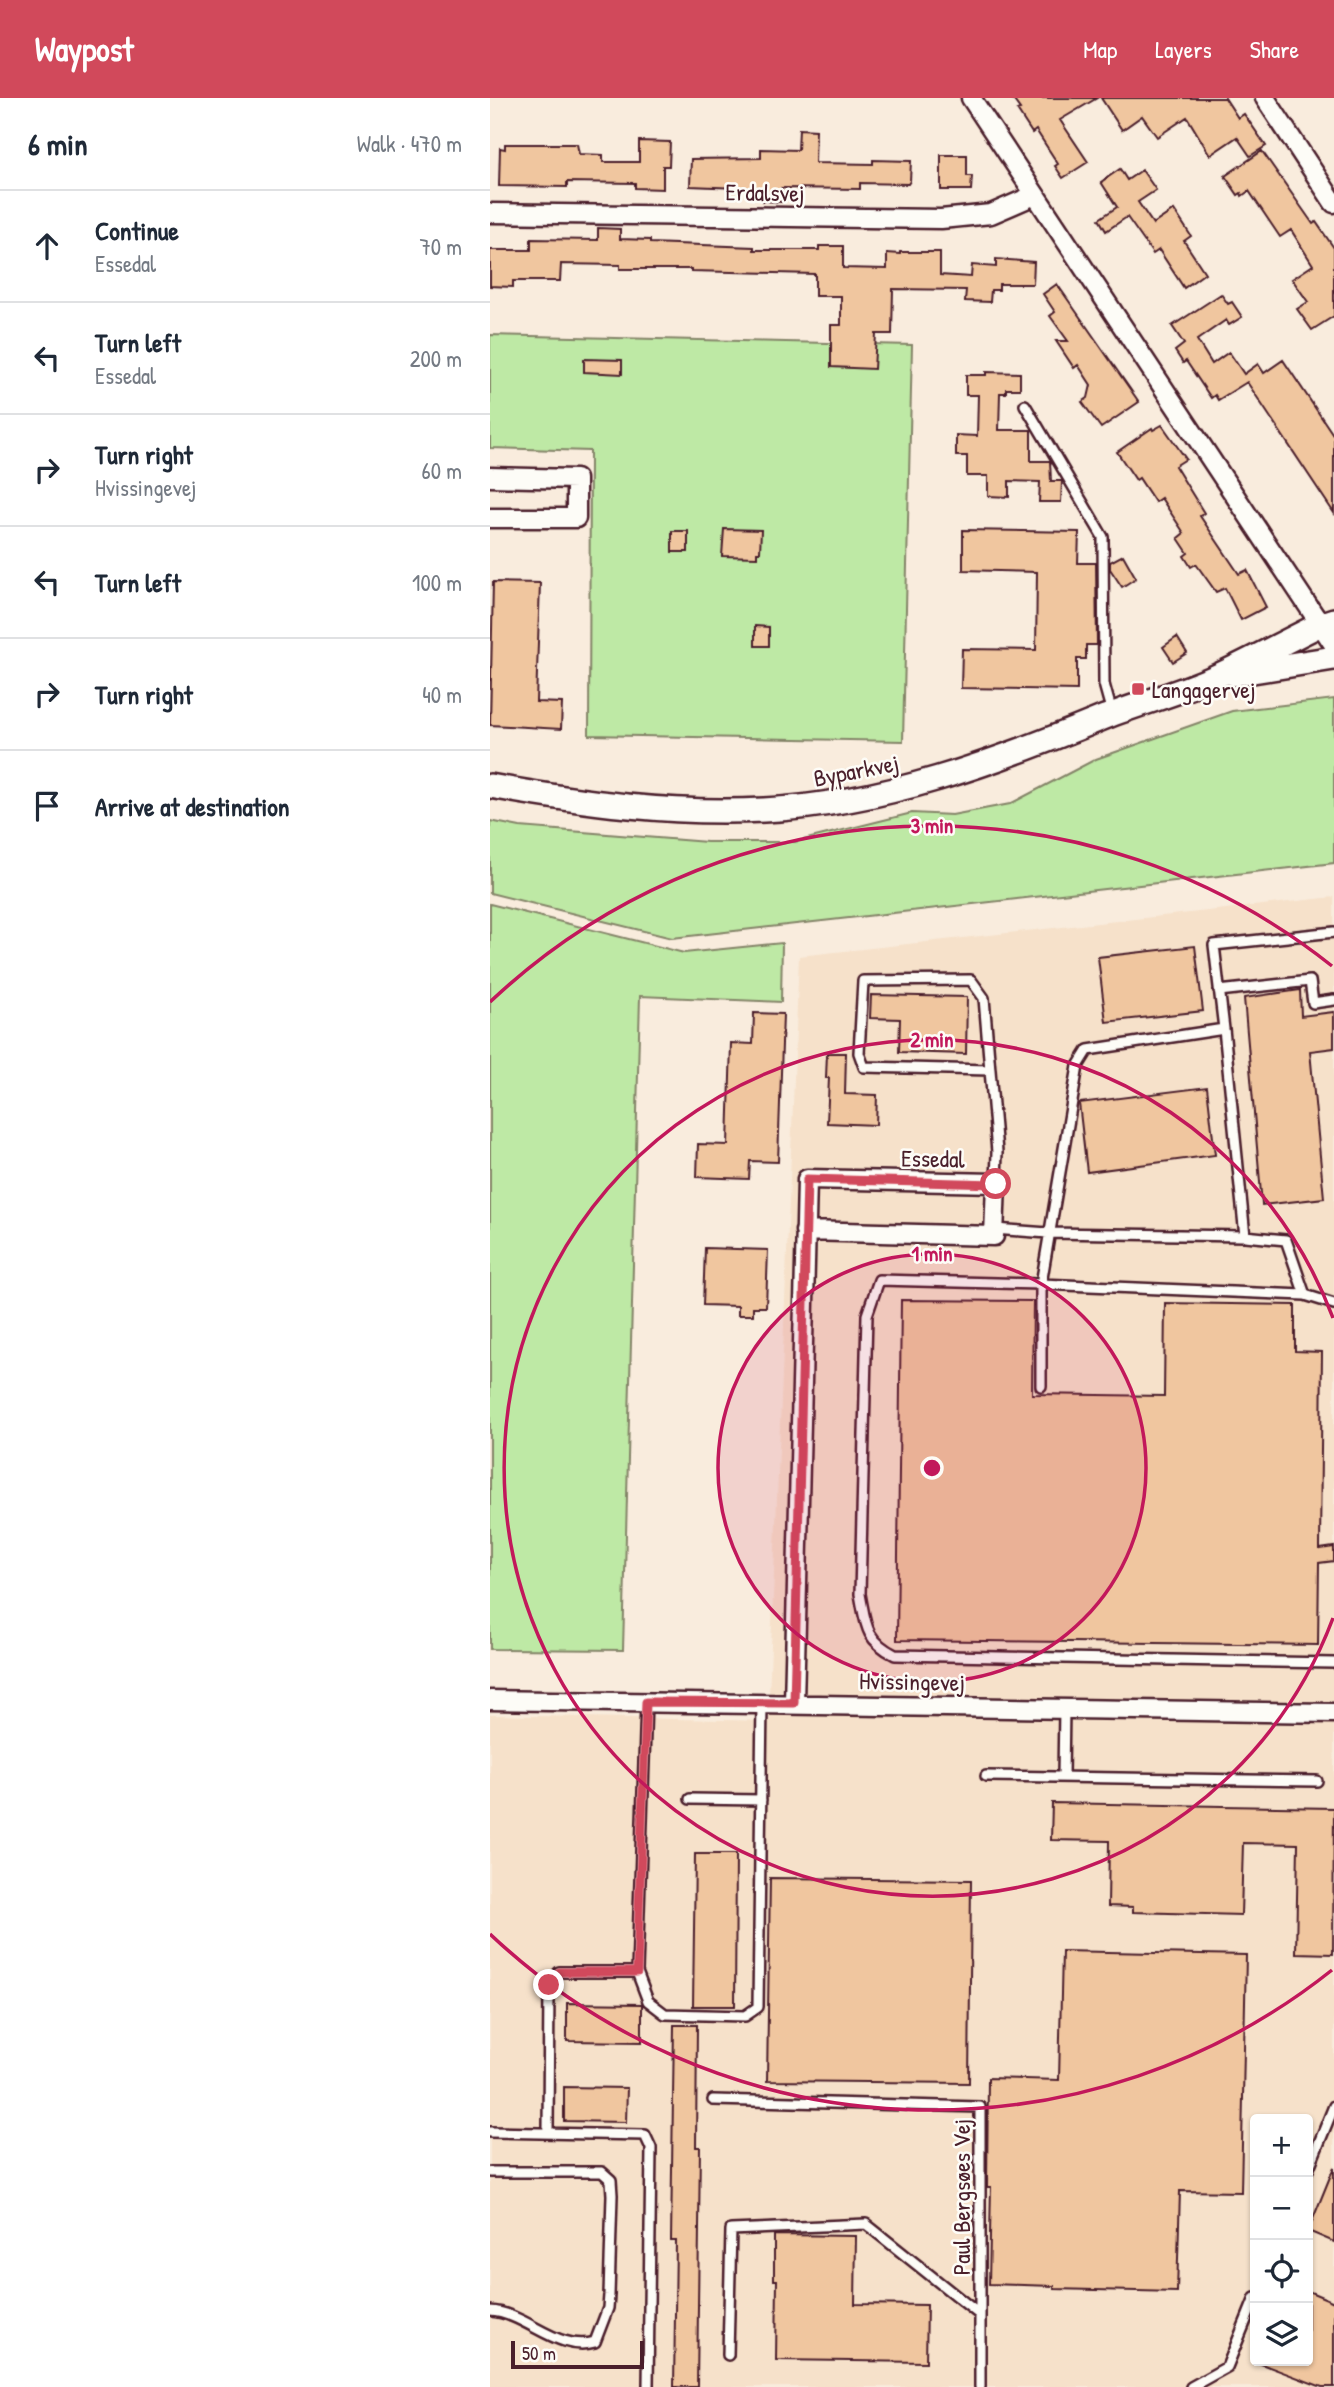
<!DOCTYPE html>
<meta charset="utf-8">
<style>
body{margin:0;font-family:"Patrick Hand",sans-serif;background:#f6f6f7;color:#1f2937}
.controls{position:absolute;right:21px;bottom:21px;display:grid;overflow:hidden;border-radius:7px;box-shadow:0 2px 5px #0004}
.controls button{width:63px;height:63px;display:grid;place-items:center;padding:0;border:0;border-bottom:2px solid #e0e1e3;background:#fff;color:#1f2937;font:35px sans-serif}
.scale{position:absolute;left:21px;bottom:18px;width:133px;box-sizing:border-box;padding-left:7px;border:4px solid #4a1f2b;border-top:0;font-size:19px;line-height:24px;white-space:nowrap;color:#4a1f2b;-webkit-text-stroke:5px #fdfcf7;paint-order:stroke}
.stop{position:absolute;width:21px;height:21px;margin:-16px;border:5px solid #d1495b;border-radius:50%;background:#fff}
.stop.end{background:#d1495b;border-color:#fff;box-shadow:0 2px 7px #0008}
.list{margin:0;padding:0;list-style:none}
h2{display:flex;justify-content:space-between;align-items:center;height:91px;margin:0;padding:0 28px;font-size:30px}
h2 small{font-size:23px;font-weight:400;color:#747a83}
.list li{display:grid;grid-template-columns:46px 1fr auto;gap:21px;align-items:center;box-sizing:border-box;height:112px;padding:0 28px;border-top:2px solid #e0e1e3}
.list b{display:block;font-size:26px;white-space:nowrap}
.list p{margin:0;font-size:23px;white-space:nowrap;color:#747a83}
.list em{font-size:23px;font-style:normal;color:#747a83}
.icon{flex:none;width:38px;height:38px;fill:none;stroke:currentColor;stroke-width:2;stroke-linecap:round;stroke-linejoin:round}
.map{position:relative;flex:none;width:844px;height:2289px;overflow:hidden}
header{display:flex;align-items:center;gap:42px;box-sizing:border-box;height:98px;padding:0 35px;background:#d1495b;color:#fff}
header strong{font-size:33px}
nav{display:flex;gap:38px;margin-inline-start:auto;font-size:24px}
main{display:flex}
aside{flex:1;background:#fff}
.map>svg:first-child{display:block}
.built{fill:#f6e1ca;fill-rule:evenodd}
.green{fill:#bee9a5;stroke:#848468;stroke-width:2}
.building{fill:#f0c69f;stroke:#4a1f2b;stroke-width:2}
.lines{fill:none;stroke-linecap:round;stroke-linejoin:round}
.service-casing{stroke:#4a1f2b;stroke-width:14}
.minor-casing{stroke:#4a1f2b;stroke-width:23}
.tertiary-casing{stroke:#4a1f2b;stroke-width:28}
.service{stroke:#fdfcf7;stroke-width:9}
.minor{stroke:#fdfcf7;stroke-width:18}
.tertiary{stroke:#fdfcf7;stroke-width:23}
.route{stroke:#d1495b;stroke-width:9}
.ring{fill:none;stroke:#c2185b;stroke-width:3.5}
.poi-dot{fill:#d1495b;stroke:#fdfcf7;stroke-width:2.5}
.labels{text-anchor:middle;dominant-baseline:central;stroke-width:5;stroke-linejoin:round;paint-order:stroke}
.street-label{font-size:24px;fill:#4a1f2b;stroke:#fdfcf7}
.poi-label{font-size:24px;fill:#4a1f2b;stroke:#fdfcf7;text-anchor:start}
.centre{fill:#c2185b;stroke:#fdfcf7;stroke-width:3.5}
.ring-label{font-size:21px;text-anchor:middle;font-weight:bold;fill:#c2185b;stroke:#fdfcf7;stroke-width:5;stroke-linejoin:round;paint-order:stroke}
</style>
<header>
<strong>Waypost</strong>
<nav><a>Map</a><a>Layers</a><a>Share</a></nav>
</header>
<main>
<aside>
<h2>6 min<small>Walk · 470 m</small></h2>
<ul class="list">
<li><svg class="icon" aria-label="ahead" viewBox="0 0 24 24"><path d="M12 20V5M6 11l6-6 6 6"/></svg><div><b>Continue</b><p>Essedal</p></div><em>70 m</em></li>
<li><svg class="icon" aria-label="left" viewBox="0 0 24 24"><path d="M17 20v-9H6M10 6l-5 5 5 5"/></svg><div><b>Turn left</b><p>Essedal</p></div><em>200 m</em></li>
<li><svg class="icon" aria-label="right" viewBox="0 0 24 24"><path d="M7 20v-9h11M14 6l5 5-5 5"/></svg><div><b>Turn right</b><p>Hvissingevej</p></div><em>60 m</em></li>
<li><svg class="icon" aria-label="left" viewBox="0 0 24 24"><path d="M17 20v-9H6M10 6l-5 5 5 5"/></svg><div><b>Turn left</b></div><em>100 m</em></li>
<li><svg class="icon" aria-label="right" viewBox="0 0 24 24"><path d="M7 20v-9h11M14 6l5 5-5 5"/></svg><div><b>Turn right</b></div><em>40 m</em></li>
<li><svg class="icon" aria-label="arrive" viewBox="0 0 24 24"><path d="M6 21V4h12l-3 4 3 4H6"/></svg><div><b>Arrive at destination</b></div></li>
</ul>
</aside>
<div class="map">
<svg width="844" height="2289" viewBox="0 0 844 2289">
<rect width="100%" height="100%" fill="#f9ecdd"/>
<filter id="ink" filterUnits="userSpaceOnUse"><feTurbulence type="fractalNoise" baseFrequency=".0143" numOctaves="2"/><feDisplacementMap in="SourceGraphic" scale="14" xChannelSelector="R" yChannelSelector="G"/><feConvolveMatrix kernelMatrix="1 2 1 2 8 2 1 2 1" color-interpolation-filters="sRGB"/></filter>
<g filter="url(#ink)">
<path class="built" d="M844 799V2289H0V1617L278 1623 309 858ZM765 2021H818V2263H765Z"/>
<path class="green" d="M0 237 422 247 413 643 99 637 100 353 0 350Z
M844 601V765L182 840 0 795V723L30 729 217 744H305L422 715 462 717 520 706 606 661 742 613Z
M0 806 194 855 292 845 291 904 150 898 133 1552 0 1551Z"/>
<path class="building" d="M522 0H607L570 22 598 64 573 80 565 68 568 66 546 32 542 35 527 12 530 11Z
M611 0H735L748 20 754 16 776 48 760 58 747 39 720 57 697 19 667 39 652 18 632 32Z
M309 31 326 32 325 65 383 66V62L421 63 420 83 418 86 370 85V91L291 90V104L273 103V91L200 88 201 61 271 60V51L308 52Z
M149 43 180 44 179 68H173V91L145 90V85L77 84V89L9 88 10 50 15 51V46H87L89 56 113 57V64H149Z
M772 53 823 126 826 124 844 150V218L822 232 807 211 818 204 802 181 823 167 801 132 790 139 759 93 752 98 751 95 748 97 735 78Z
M451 57H477V78H482L481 92H451Z
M630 71 637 82 652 72 666 92 648 104 663 126 684 112 701 138 694 143 715 175 694 190 669 152 663 156 637 119 616 133 609 121 627 109 611 84Z
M108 130 130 131V141L160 142V145L264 149V152H329V148H353V170L397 171V155L410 156V154H450V177L481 179 482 167 506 169V161L544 164 543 186H509V192H501L500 204 475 203 476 192 403 191 402 236H386L384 271 341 269V227H351V198H325V176L201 173V171H130V167L71 166 70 183H23V189L0 188V152H41V141L108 142Z
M567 186 649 304 611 330 592 304 598 300 601 287 588 267 584 270 566 243H578L560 218 565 214 553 196Z
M731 196 738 206 742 204 752 219 739 227 736 222 707 242 722 266 739 254 754 276 768 266 774 275 793 262 844 338V415L757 284 728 302 725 297 721 300 696 263 693 265 685 253 694 246 682 228Z
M94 261 132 262V276L94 274Z
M496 274 530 275V291H516V295H510L509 332H541V363H560L561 383H572L571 404H549L550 384 519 383V399L498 398V378H477V358H466V337L487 338 488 297H476V277H496Z
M672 327 696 361 685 368 714 415 710 418 749 476 757 472 776 509 751 522 735 490 726 494 706 466 701 469 694 458 698 455 688 440 694 435 671 400 665 404 649 380 646 382 627 354 662 330 663 332Z
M234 431 271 432 270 454H267V459L232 458Z
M473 432 589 434 588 465H606L607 547H596V561H587V592L471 590 472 551 546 552 547 474 473 472Z
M182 433H198V454H182Z
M633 457 646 480 632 489 620 471V464Z
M3 484 50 485 46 604 72 605 71 631 0 627Z
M265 528 279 529V548H265Z
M687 539 697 555 683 564 673 549Z
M705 848 713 913 616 924 608 859Z
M810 892 811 918 844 914V950L820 953 834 1100 772 1107 754 900Z
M381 897 477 899 476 956 409 954 410 921 380 920Z
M264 915 293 916 288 1064 260 1063 259 1081 207 1079 208 1046 238 1047 241 945 263 946Z
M337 955H356L355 996 387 997 386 1027 337 1025 339 980H336Z
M717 989 725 1057 597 1074 589 1005Z
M215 1150 278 1152 276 1209H263V1217H248V1208L213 1207Z
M411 1202 543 1203 542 1296 674 1298 675 1205 805 1207V1253L832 1254 830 1451 844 1449V1463L829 1465 828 1547 407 1542Z
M562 1705 844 1710 843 1856 806 1855 808 1746 753 1745 751 1817 643 1814V1809L618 1808 619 1743 561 1742Z
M205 1756H246L245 1908H203Z
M280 1780 481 1782 479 1985 277 1983Z
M572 1853 756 1857 751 2094 690 2093 687 2194 564 2191V2188L499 2186 501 2089H497L498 1980 569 1982Z
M77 1905 152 1906V1944L77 1943Z
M184 1927H207L206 2049H210L207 2289H184L186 2143H181Z
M74 1989 137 1990 136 2024 74 2023Z
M844 2069V2144L818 2133Z
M284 2137 366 2138 365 2206 437 2207 436 2264 286 2262 287 2182H284Z
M818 2193 844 2204V2289H832L766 2264 818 2263Z"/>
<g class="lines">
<defs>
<path id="service" d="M535 307 613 439 614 586 622 615
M729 893 820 883 823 905 844 902
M734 931 724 847 844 834
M500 972 494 900 481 882 373 883 369 955 374 969 500 972 507 1054 506 1085
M504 1131 558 1135 755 1138 796 1142 815 1197
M844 1206 815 1197 551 1186 389 1182 377 1217 370 1496C376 1527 375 1542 405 1557L844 1565
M551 1288V1186L588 968 598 952 734 931 755 1138
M496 1678 827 1683
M573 1679 574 1610
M200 1701 271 1702
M147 1874 158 1903 175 1916 255 1918 268 1909 272 1605
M223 2002 490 2009V2289
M0 2034 155 2037 161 2050 158 2289
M58 2035 59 1887 69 1874H147L156 1604
M818 2072 844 2008
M0 2074H112L121 2082 122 2097 119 2197 118 2210 105 2244C67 2255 37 2215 0 2213
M238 2257 241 2132 376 2126 490 2217
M701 2289 737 2269 765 2200"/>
<path id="minor" d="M481 0 844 547
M775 0 844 105
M0 115 451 121 501 116 545 97
M0 379 86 381V420H0
M0 1602 844 1615
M304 1605 316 1125 317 1081 506 1085 504 1138 315 1133"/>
<path id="tertiary" d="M744 576 844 560
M0 688C90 704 183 717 274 712 393 706 506 664 615 619 651 605 689 595 725 579 760 563 794 544 829 527L844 522"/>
</defs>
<use href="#service" class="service-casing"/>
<use href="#minor" class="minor-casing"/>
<use href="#tertiary" class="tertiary-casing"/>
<use href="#service" class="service"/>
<use href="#minor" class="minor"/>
<use href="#tertiary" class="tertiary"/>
</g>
</g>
<g class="lines" filter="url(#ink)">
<path class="route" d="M59 1887 69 1874H147L156 1604 304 1605 317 1081 506 1086"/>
</g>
<circle cx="442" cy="1370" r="214" fill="#c2185b" fill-opacity=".12"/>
<g class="ring">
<circle cx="442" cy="1370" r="214"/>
<path d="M843 1520A428 428 0 1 1 843 1220"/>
<path d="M842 1872A642 642 0 0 1 0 1836M0 904A642 642 0 0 1 842 868"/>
</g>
<rect class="poi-dot" x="641" y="584" width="14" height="14" rx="3.5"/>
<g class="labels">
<g class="street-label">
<text transform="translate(275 94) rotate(1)">Erdalsvej</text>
<text transform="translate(366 672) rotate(-11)">Byparkvej</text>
<text transform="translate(443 1060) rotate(1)">Essedal</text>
<text transform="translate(422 1583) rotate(1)">Hvissingevej</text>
<text transform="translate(471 2099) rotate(-90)">Paul Bergsøes Vej</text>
</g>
<g class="poi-label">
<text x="662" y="591">Langagervej</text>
</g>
</g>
<circle cx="442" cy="1370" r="10" class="centre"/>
<g class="ring-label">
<text x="442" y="735">3 min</text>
<text x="442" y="949">2 min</text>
<text x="442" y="1163">1 min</text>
</g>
</svg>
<div class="controls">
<button>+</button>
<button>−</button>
<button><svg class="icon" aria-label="locate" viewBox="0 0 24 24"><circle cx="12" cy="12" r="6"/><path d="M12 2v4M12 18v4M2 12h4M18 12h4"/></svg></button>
<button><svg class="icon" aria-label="layers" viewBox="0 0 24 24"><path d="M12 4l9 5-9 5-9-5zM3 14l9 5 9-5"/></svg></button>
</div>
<div class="scale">50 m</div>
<div class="stop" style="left:506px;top:1086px"></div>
<div class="stop end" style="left:59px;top:1887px"></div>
</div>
</main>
